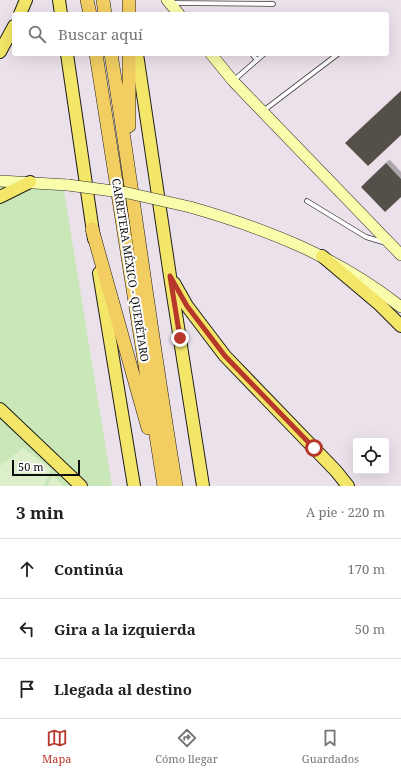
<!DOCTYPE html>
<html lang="es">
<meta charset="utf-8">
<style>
body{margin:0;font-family:"Noto Serif",serif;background:#f6f6f6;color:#222}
.controls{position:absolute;right:12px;bottom:12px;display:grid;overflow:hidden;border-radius:4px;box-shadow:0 4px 16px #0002}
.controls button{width:36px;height:36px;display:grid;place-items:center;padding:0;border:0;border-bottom:1px solid #e0e0e0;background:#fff;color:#222;font:20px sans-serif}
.scale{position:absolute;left:12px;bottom:10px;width:68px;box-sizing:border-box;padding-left:4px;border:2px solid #0d0d0d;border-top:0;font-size:11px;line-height:14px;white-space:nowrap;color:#0d0d0d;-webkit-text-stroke:3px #fff;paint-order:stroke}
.stop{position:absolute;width:12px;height:12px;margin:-9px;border:3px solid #b7382a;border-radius:50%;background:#fff}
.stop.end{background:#b7382a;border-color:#fff;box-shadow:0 1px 4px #0008}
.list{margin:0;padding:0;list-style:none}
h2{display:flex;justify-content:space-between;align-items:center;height:52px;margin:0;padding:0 16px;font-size:17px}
h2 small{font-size:13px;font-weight:400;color:#767676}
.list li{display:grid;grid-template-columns:26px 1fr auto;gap:12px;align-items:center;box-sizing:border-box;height:60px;padding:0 16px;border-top:1px solid #e0e0e0}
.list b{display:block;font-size:15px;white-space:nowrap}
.list em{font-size:13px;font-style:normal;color:#767676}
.icon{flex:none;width:22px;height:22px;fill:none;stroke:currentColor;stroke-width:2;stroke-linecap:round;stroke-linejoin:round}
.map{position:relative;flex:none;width:401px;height:486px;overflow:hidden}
.search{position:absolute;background:#fff;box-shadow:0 4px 16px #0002;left:12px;right:12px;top:12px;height:44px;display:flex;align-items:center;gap:10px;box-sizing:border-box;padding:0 14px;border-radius:4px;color:#767676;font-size:15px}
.sheet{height:232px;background:#fff}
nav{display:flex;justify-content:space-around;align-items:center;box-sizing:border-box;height:56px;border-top:1px solid #e0e0e0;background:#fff;font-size:11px;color:#767676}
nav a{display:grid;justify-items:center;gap:2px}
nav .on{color:#b7382a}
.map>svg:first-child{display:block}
.industrial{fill:#ebe1eb;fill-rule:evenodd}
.green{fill:#cae7b8}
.pitch{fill:#dcefca}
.building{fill:#554f49;filter:url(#shadow)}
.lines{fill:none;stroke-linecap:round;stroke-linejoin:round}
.service-casing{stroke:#404040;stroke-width:5.5}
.secondary-casing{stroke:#2f2f2f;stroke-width:12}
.primary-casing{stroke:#1e1e1e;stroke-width:14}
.trunk-casing{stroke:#1e1e1e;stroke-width:14}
.service{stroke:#fff;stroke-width:4}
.secondary{stroke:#f9fcaa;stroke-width:11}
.primary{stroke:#f3e668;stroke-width:12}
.trunk{stroke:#f1cd62;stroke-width:13}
.secondary-bridge-casing{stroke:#2f2f2f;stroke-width:12;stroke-linecap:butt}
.secondary-bridge{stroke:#f9fcaa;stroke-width:11}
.route{stroke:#b7382a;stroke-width:5}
.labels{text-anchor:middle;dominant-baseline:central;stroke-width:4;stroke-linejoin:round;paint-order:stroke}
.street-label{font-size:11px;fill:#0d0d0d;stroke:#fff}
</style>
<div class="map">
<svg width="401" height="486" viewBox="0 0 401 486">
<defs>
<filter id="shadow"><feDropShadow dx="3.5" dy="-3.5" stdDeviation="0" flood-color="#0004"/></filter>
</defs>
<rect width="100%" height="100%" fill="#fefded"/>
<path class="industrial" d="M0 0H401V486H63L0 415ZM14 14H387V54H14ZM356 441H386V471H356Z"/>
<path class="green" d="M0 185 64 191 112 486H0Z"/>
<path class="pitch" d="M23 448 51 469 44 486H0V466Z
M53 475 63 486H48Z"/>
<path class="building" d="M401 91V135L368 166 345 143Z
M386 163 401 179V197L385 212 361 187Z"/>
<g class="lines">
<defs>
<path id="service" d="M172 3 273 4
M252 54 257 60
M233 81 264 54
M263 111 338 54
M307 201 366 237 386 243"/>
<path id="secondary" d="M167 0 179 14
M211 54 233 81 401 255
M0 181 68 185
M190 207C267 229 338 257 401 307"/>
<path id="primary" d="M59 0 61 14
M20 14 26 0
M0 52 14 26
M67 54 94 239
M137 54 170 276 203 486
M0 197 30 182
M322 256 380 305 401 326
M99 273 134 486
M174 283 187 306 225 356 336 471 348 486
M0 409 81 486"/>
<path id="trunk" d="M87 0 90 14
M103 0 105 14
M129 3V14
M96 54 164 486
M111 54C134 198 152 342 176 486
M129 54V126
M92 229 148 428"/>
</defs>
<use href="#service" class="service-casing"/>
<use href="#secondary" class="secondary-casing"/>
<use href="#primary" class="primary-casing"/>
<use href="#trunk" class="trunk-casing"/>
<use href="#service" class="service"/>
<use href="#secondary" class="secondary"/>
<use href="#primary" class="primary"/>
<use href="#trunk" class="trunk"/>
<defs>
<path id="secondary-bridge" d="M68 185 128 193 190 207"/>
</defs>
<use href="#secondary-bridge" class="secondary-bridge-casing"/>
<use href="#secondary-bridge" class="secondary-bridge"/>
</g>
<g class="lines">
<path class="route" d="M180 338 170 276 187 306 225 356 314 448"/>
</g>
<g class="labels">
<g class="street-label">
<text transform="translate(131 270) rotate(81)">CARRETERA MÉXICO - QUERÉTARO</text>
</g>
</g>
</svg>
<div class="controls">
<button><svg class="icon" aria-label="locate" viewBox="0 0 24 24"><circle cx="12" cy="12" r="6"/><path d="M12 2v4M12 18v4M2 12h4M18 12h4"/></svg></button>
</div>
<div class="scale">50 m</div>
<div class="stop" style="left:314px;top:448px"></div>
<div class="stop end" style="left:180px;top:338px"></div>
<div class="search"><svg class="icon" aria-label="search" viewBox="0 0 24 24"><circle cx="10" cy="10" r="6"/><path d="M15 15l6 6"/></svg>Buscar aquí</div>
</div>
<section class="sheet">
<h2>3 min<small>A pie · 220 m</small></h2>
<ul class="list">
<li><svg class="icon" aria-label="ahead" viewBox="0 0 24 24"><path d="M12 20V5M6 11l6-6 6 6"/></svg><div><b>Continúa</b></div><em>170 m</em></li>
<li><svg class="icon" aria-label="left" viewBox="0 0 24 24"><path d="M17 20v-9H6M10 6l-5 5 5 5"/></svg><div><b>Gira a la izquierda</b></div><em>50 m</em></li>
<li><svg class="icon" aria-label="arrive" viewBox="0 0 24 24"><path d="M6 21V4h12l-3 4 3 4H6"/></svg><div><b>Llegada al destino</b></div></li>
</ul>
</section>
<nav>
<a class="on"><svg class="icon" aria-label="map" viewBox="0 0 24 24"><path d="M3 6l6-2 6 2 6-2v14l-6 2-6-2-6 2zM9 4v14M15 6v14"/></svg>Mapa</a>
<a><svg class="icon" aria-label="directions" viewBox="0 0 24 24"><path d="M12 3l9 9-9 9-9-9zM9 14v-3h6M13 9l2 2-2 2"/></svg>Cómo llegar</a>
<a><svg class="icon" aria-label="saved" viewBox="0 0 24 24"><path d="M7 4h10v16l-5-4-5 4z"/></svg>Guardados</a>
</nav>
